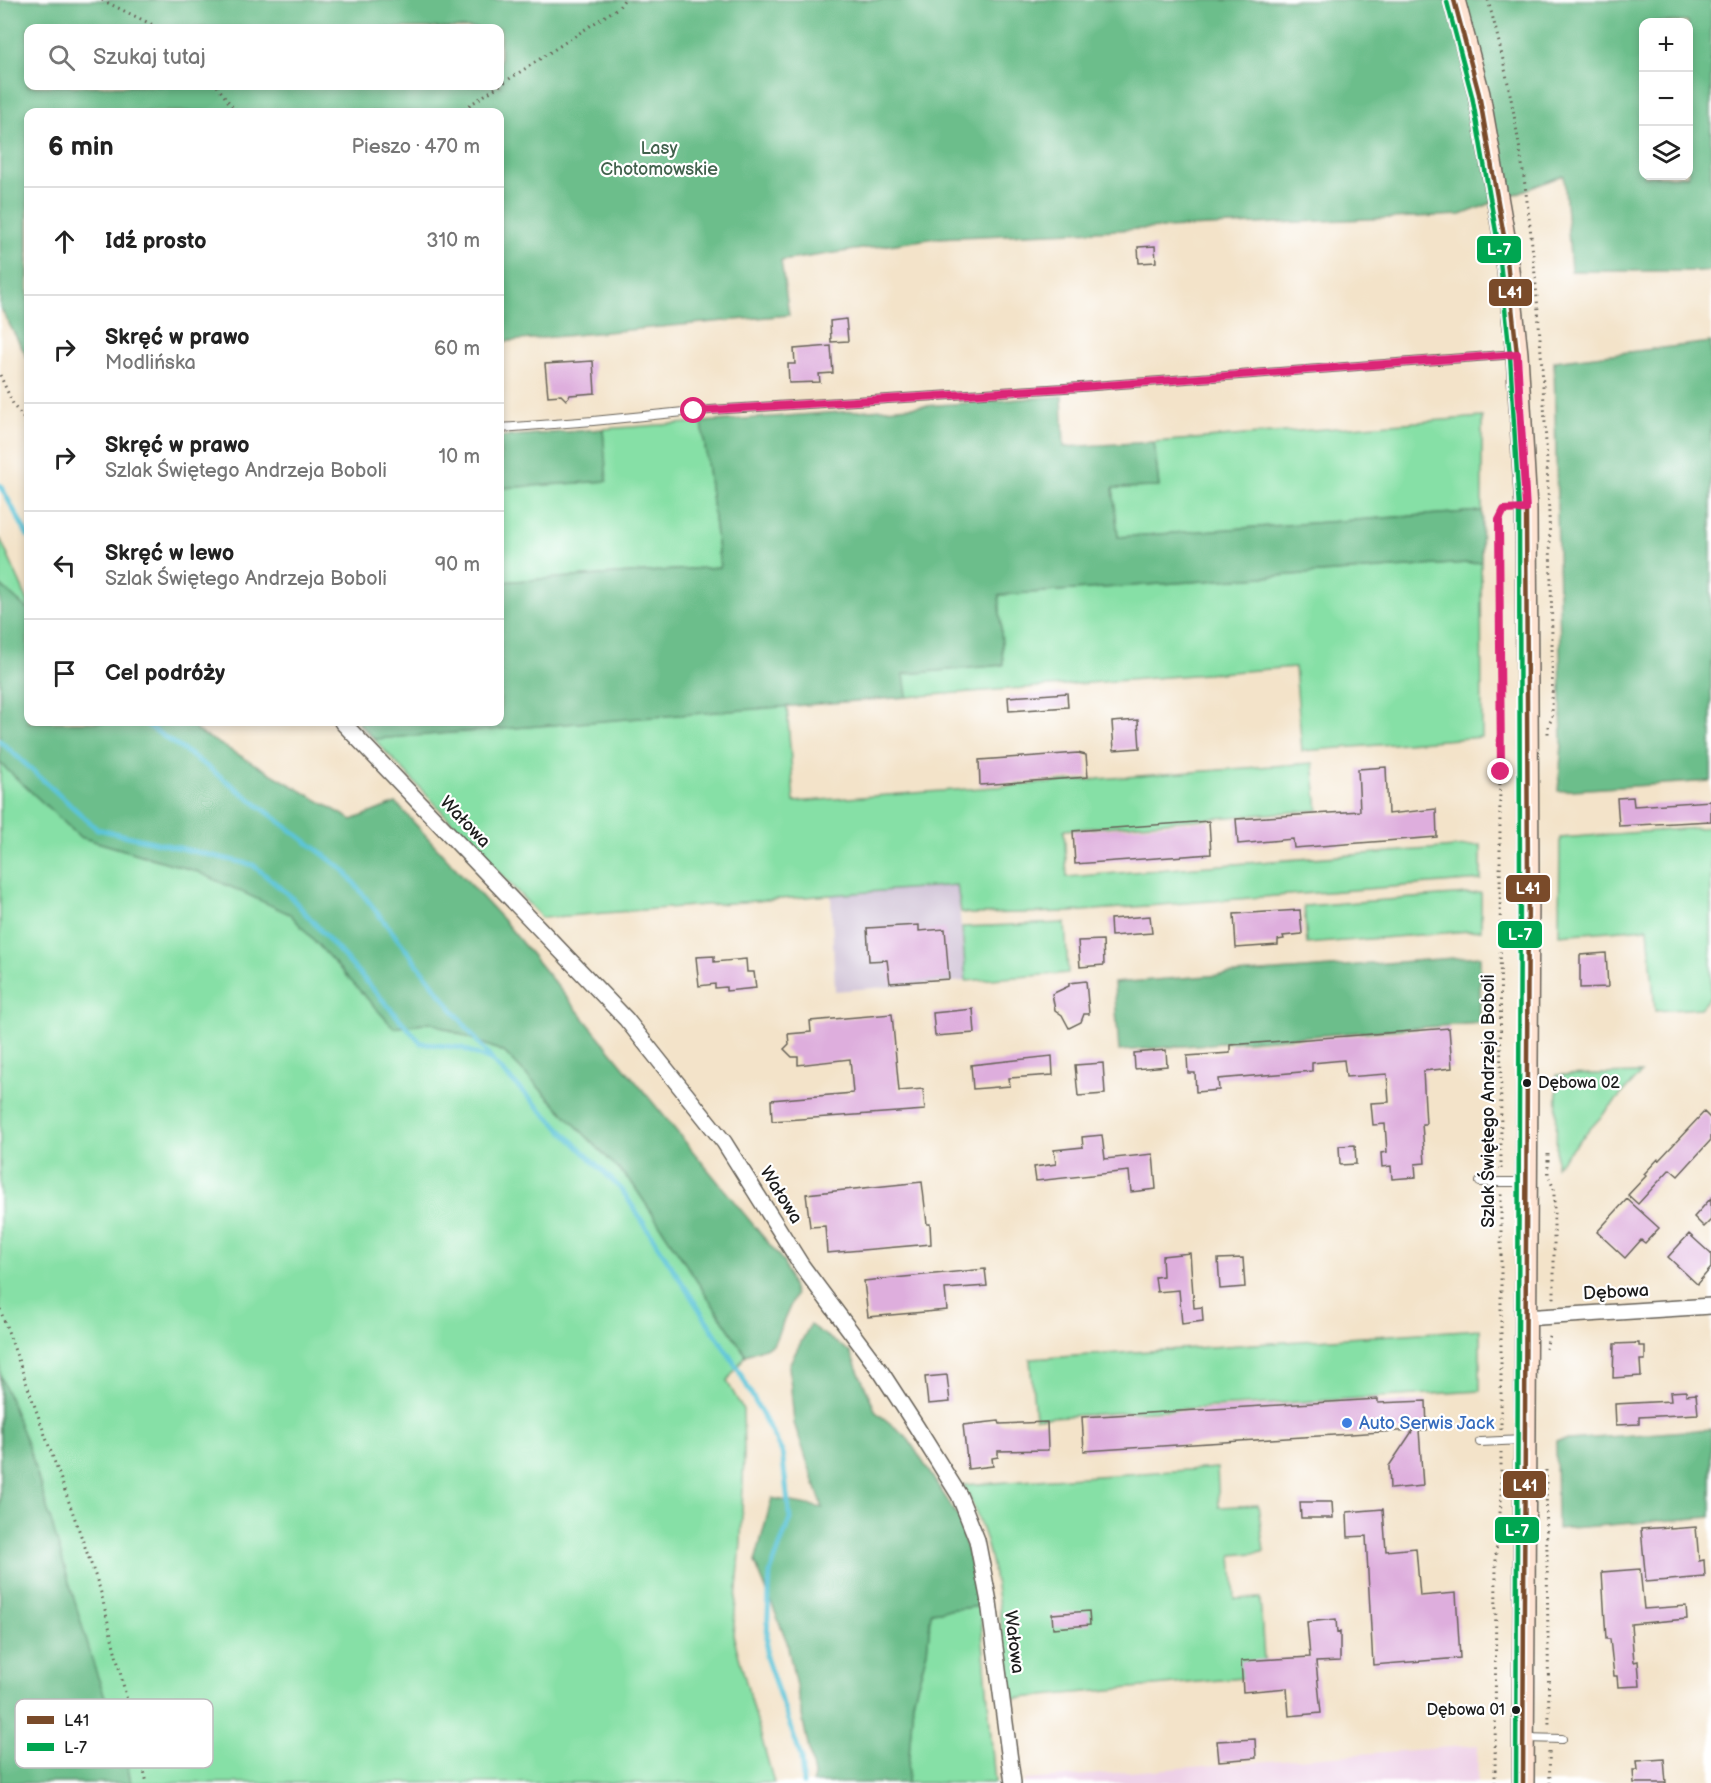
<!DOCTYPE html>
<html lang="pl">
<meta charset="utf-8">
<style>
body{margin:0;font-family:"Balsamiq Sans",sans-serif;background:#f6f6f6;color:#222}
.controls{position:absolute;right:18px;top:18px;display:grid;overflow:hidden;border-radius:12px;box-shadow:0 3px 9px #0003}
.controls button{width:54px;height:54px;display:grid;place-items:center;padding:0;border:0;border-bottom:2px solid #e0e0e0;background:#fff;color:#222;font:30px sans-serif}
.stop{position:absolute;width:18px;height:18px;margin:-14px;border:4px solid #db2777;border-radius:50%;background:#fff}
.stop.end{background:#db2777;border-color:#fff;box-shadow:0 2px 6px #0008}
.list{margin:0;padding:0;list-style:none}
h2{display:flex;justify-content:space-between;align-items:center;height:78px;margin:0;padding:0 24px;font-size:26px}
h2 small{font-size:20px;font-weight:400;color:#767676}
.list li{display:grid;grid-template-columns:39px 1fr auto;gap:18px;align-items:center;box-sizing:border-box;height:108px;padding:0 24px;border-top:2px solid #e0e0e0}
.list b{display:block;font-size:22px;white-space:nowrap}
.list p{margin:0;font-size:20px;white-space:nowrap;color:#767676}
.list em{font-size:20px;font-style:normal;color:#767676}
.icon{flex:none;width:33px;height:33px;fill:none;stroke:currentColor;stroke-width:2;stroke-linecap:round;stroke-linejoin:round}
.map{position:relative;flex:none;width:1711px;height:1783px;overflow:hidden}
.search{position:absolute;background:#fff;box-shadow:0 3px 9px #0003;left:24px;top:24px;width:480px;height:66px;display:flex;align-items:center;gap:15px;box-sizing:border-box;padding:0 21px;border-radius:12px;color:#767676;font-size:22px}
.panel{position:absolute;background:#fff;box-shadow:0 3px 9px #0003;left:24px;top:108px;width:480px;height:618px;border-radius:12px}
.map>svg:first-child{display:block}
.built{fill:#eed0e7}
.industrial{fill:#ccbed3}
.green{fill:#86e0a6;stroke:#517e61;stroke-width:1.5}
.forest{fill:#6cbe8b;stroke:#446d54;stroke-width:1.5;fill-rule:evenodd}
.lines{fill:none;stroke-linecap:round;stroke-linejoin:round}
.stream{stroke:#5cc4d8;stroke-width:5}
.building{fill:#deaedd}
.service-casing{stroke:#676259;stroke-width:10}
.minor-casing{stroke:#676259;stroke-width:18}
.secondary-casing{stroke:#676259;stroke-width:24}
.path{stroke:#676259;stroke-width:3;stroke-dasharray:1.5 4.5;stroke-linecap:butt}
.service{stroke:#fff;stroke-width:8}
.minor{stroke:#fff;stroke-width:15}
.secondary{stroke:#fee3d2;stroke-width:21}
.bus-1-casing{stroke:#fff;stroke-width:9}
.bus-2-casing{stroke:#fff;stroke-width:9}
.bus-1{stroke:#7a4b2a;stroke-width:4.5}
.bus-2{stroke:#00a651;stroke-width:4.5}
.route{stroke:#db2777;stroke-width:8}
.bus-dot{fill:#1c1c1c;stroke:#fff;stroke-width:2}
.shop-dot{fill:#3f7fe0;stroke:#fff;stroke-width:2}
.labels{text-anchor:middle;dominant-baseline:central;stroke-width:4.5;stroke-linejoin:round;paint-order:stroke}
.bus-label{font-size:16px;fill:#1c1c1c;stroke:#fff;text-anchor:start}
.park-label{font-size:18px;fill:#41614c;stroke:#fff}
.street-label{font-size:18px;fill:#1c1c1c;stroke:#fff}
.shop-label{font-size:18px;fill:#366cbe;stroke:#fff;text-anchor:start}
.key{fill:#fff;stroke:#bbb;stroke-width:1.5}
.key-label{font-size:16px;fill:#1c1c1c}
.line-badge{stroke:#fff;stroke-width:2}
.badge-label{font-size:16px;text-anchor:middle;font-weight:bold;fill:#fff}
</style>
<div class="map">
<svg width="1711" height="1783" viewBox="0 0 1711 1783">
<rect width="100%" height="100%" fill="#fff"/>
<filter id="ink" filterUnits="userSpaceOnUse"><feTurbulence type="fractalNoise" baseFrequency=".0167" numOctaves="2"/><feDisplacementMap in="SourceGraphic" scale="12" xChannelSelector="R" yChannelSelector="G"/><feConvolveMatrix kernelMatrix="1 2 1 2 8 2 1 2 1" color-interpolation-filters="sRGB"/></filter>
<filter id="wash" filterUnits="userSpaceOnUse"><feTurbulence type="fractalNoise" baseFrequency=".008" numOctaves="4" result="noise"/><feDisplacementMap in="SourceGraphic" scale="24" xChannelSelector="R" yChannelSelector="G"/><feGaussianBlur stdDeviation="1.35" result="paint"/><feColorMatrix in="noise" values="0 0 0 0 0 0 0 0 0 0 0 0 0 0 0 0 0 1.4 0 .05"/><feComposite in="paint" operator="in"/></filter>
<g filter="url(#wash)">
<rect width="100%" height="100%" fill="#f3e3c9"/>
<path class="built" d="M1478 1745 1477 1783H1025L1024 1780Z"/>
<path class="industrial" d="M957 885 966 981 835 991 831 894Z"/>
<path class="green" d="M1482 417V511L1118 537 1113 488 1159 487 1154 442Z
M702 422 720 567 500 582V488L606 481 603 429Z
M0 538 28 601V610L0 585Z
M1481 562 1482 737 1302 751 1295 667 907 697 903 674 1003 665 999 595Z
M787 706 794 802 1313 763 1318 810 1064 830 1067 877 1481 845V880L1069 912 971 914 961 912 957 885 542 918 374 739Z
M0 763 80 837 196 871 290 914 394 1028 430 1022 504 1052 632 1183 746 1355 727 1381 743 1410 744 1453 741 1542 733 1635 774 1783H131L124 1750 0 1783Z
M1711 827V996L1700 1008 1655 1011 1648 928 1559 935 1560 838Z
M1481 893V930L1307 944 1304 906Z
M1065 923 1068 973 966 981 962 927Z
M1641 1073 1556 1166 1557 1075Z
M1480 1329V1391L1035 1418 1030 1359Z
M1217 1468 1219 1507 1258 1505 1264 1552 1232 1555 1235 1599 1260 1598 1264 1660 1243 1678 1009 1699C1001 1626 999 1550 963 1485Z
M980 1606 995 1783H907L913 1701 927 1651 931 1612Z"/>
<path class="forest" d="M0 0H1711V271H1571L1564 175 1461 215 936 238 781 261 789 315 500 342V112H28V359L0 307ZM1644 22H1688V176H1644ZM28 28H500V86H28Z
M1711 342V781L1558 791 1562 744 1554 361Z
M1062 396 1064 447 1154 442 1159 487 1113 488 1118 537 1482 511 1481 562 999 595 1003 665 904 674 907 697 374 739 357 722H500V582L720 567 702 422Z
M603 429 607 481 500 488V437Z
M0 585 28 610V722H188L197 731 352 820 396 803 504 921 783 1261 795 1295 773 1345 746 1355 632 1183 504 1052 430 1022 394 1028 290 914 196 871 80 837 0 763Z
M1480 956V1023L1119 1051 1114 983Z
M810 1325 850 1352 876 1412 907 1437 960 1520 980 1606 931 1612 927 1651 913 1701 907 1783H813L814 1775 787 1642 755 1562 772 1498 823 1508 794 1423 789 1365Z
M0 1374 32 1457 94 1666 124 1750 131 1783H0Z
M1711 1429V1517L1557 1529 1556 1441Z"/>
<g class="lines">
<path class="stream" d="M0 485 28 536
M143 722 209 768 344 870 492 1060
M0 741 97 829 253 865 290 896 421 1043 462 1048 492 1061 622 1190 738 1369 782 1452 790 1519 770 1573 766 1657 801 1757 803 1783"/>
</g>
<g id="blocks">
<path class="building" d="M1155 246 1156 262 1139 263 1138 247Z
M846 319 848 341 831 342 830 321Z
M831 346 833 373 819 374 820 382 789 383 788 364H795L794 349Z
M593 361 595 393 570 395 566 400 561 395 548 396 545 364Z
M1067 693 1068 707 1009 711 1008 697Z
M1138 720 1140 748 1114 750 1112 722Z
M1078 753 1086 755 1088 777 980 785 979 760Z
M1386 767 1388 814 1436 809 1437 837 1294 848 1293 839 1238 844 1236 819 1360 811 1358 769Z
M1633 797 1634 806 1711 801V821L1619 826 1617 798Z
M1209 821 1211 854 1075 864 1073 831Z
M1300 910 1302 934 1283 936 1284 939 1278 940V945L1236 948 1234 914Z
M1150 916 1152 933 1111 936 1110 919Z
M919 925V931L945 929 949 979 890 983 887 960 869 961 867 928Z
M1103 940 1104 965 1080 967 1078 941Z
M1606 953 1608 987 1580 988V955Z
M714 956V962L746 959 747 972H754L756 988 726 991V987L715 988V984L699 986 696 957Z
M1086 981 1089 1014H1084L1081 1022 1069 1028 1062 1015 1055 1010 1052 994 1069 986V983Z
M973 1009 975 1033 935 1036 933 1013Z
M892 1014 899 1091 923 1089 925 1110 772 1121 771 1100 853 1093 850 1059 798 1065V1057H792L784 1049 789 1044 788 1034 811 1032 810 1021Z
M1449 1028 1452 1068 1423 1071 1426 1124H1422L1425 1163 1415 1164 1416 1177 1392 1179 1391 1166 1382 1167 1381 1153 1387 1152 1385 1124 1373 1125 1371 1103 1389 1102 1387 1074 1346 1077 1344 1060 1312 1063V1071L1218 1079 1219 1090 1196 1092 1195 1073H1188L1187 1056 1230 1053V1045Z
M1166 1050 1167 1066 1135 1069 1134 1053Z
M1052 1056 1053 1075 1009 1078 1010 1086 973 1089 971 1065Z
M1103 1063 1105 1094 1078 1096 1075 1065Z
M1704 1112 1711 1119V1140L1678 1176 1670 1169 1638 1204 1628 1195 1646 1176 1644 1174 1658 1159 1659 1160Z
M1102 1135 1105 1159 1153 1154 1156 1189 1131 1192 1129 1171 1036 1181 1034 1167 1056 1164 1054 1150 1083 1147 1082 1137Z
M1355 1145 1356 1164 1340 1165 1339 1146Z
M922 1182 927 1224H930L931 1244 827 1253 825 1226 810 1227 806 1194Z
M1711 1198V1220L1704 1227 1694 1217Z
M1627 1199 1659 1228 1645 1243 1641 1240 1625 1258 1597 1232Z
M1689 1234 1711 1254V1268L1697 1284 1668 1257Z
M1190 1253 1194 1308 1202 1307 1203 1321 1182 1324 1179 1290 1157 1292 1155 1277 1163 1276 1162 1256Z
M1243 1258 1245 1287 1220 1289 1218 1259Z
M985 1269 987 1286 945 1289 947 1310 868 1317 864 1281Z
M1639 1343V1346H1645V1360H1640L1641 1376 1613 1378 1614 1344Z
M947 1375 950 1402 928 1404 925 1377Z
M1686 1391V1395L1696 1394 1698 1414 1639 1417V1424L1616 1425 1615 1404 1671 1401 1670 1392Z
M1378 1399V1403L1426 1401 1427 1430H1419L1423 1486 1390 1489 1389 1466 1413 1430 1084 1451 1082 1417Z
M999 1421 1000 1424 1047 1422 1048 1450 998 1451V1457L992 1458 993 1466 968 1469 963 1425Z
M1300 1502H1332L1333 1518H1301Z
M1383 1509 1386 1551 1416 1548 1420 1596 1456 1593 1460 1658 1373 1665 1366 1536 1348 1537 1347 1512Z
M1670 1527V1529L1696 1527 1699 1561 1704 1560 1705 1577 1646 1582 1641 1529Z
M1640 1569 1644 1609 1686 1606 1687 1619 1631 1624 1634 1662 1638 1661 1640 1686 1618 1687 1617 1676H1614L1610 1639H1606L1602 1572Z
M1089 1611 1090 1625 1053 1628 1052 1614Z
M1336 1619 1337 1633 1340 1632V1661L1316 1662 1321 1713 1289 1716 1287 1688 1243 1692 1241 1661 1310 1657 1307 1622Z
M1255 1739 1256 1758 1219 1761 1217 1741Z
M1664 1759 1666 1783H1634L1633 1770H1638L1637 1761Z"/>
</g>
</g>
<g filter="url(#ink)">
<use href="#blocks" fill-opacity="0" stroke="#676259" stroke-width="1.5"/>
<g class="lines">
<defs>
<path id="service" d="M500 428 593 421 694 411 1081 387 1516 354
M1480 1182H1524
M1480 1442 1523 1440
M1525 1738 1562 1739"/>
<path id="minor" d="M342 722 626 1019 724 1142 802 1266 881 1372 916 1426 959 1495 977 1540 989 1602 1013 1783
M1524 1318 1711 1306"/>
<path id="secondary" d="M1454 0 1479 94 1505 242 1517 354 1526 509 1528 884 1523 1783"/>
</defs>
<use href="#service" class="service-casing"/>
<use href="#minor" class="minor-casing"/>
<use href="#secondary" class="secondary-casing"/>
<path class="path" d="M102 0 159 28
M1488 0C1526 136 1538 283 1545 423 1550 522 1553 620 1552 719L1548 725V734
M217 86 236 112
M459 112 619 7 624 0
M0 375 14 406 28 424
M1548 1154V1175L1554 1189V1299
M1501 1169 1499 520 1502 512 1508 509
M0 1309 100 1589 147 1783
M1546 1349 1550 1332
M1501 1430V1194
M1546 1470 1549 1727
M1549 1752 1550 1783
M1495 1783 1496 1553 1501 1503V1452"/>
<use href="#service" class="service"/>
<use href="#minor" class="minor"/>
<use href="#secondary" class="secondary"/>
<defs>
<path id="bus-1" d="M1454 0 1479 94 1505 242 1517 354 1526 509 1528 884 1523 1783"/>
<path id="bus-2" d="M1447 2 1472 96 1498 243 1510 355 1519 509 1520 884 1516 1783"/>
</defs>
<use href="#bus-1" class="bus-1-casing"/>
<use href="#bus-2" class="bus-2-casing"/>
<use href="#bus-1" class="bus-1"/>
<use href="#bus-2" class="bus-2"/>
</g>
</g>
<g class="lines" filter="url(#ink)">
<path class="route" d="M694 411 1081 387 1517 354 1526 509 1504 510 1499 520 1501 772"/>
</g>
<g class="bus-dot">
<circle cx="1527" cy="1083" r="5"/>
<circle cx="1516" cy="1710" r="5"/>
</g>
<circle class="shop-dot" cx="1347" cy="1423" r="6"/>
<g class="labels">
<g class="bus-label">
<text x="1538" y="1083">Dębowa 02</text>
<text x="1505" y="1710" text-anchor="end">Dębowa 01</text>
</g>
<g class="park-label">
<text x="659" y="148">Lasy<tspan x="659" dy="21">Chotomowskie</tspan></text>
</g>
<g class="street-label">
<text transform="translate(465 822) rotate(46)">Wałowa</text>
<text transform="translate(1488 1101) rotate(-90)">Szlak Świętego Andrzeja Boboli</text>
<text transform="translate(781 1195) rotate(58)">Wałowa</text>
<text transform="translate(1616 1292) rotate(-3)">Dębowa</text>
<text transform="translate(1014 1642) rotate(83)">Wałowa</text>
</g>
<g class="shop-label">
<text x="1359" y="1423">Auto Serwis Jack</text>
</g>
</g>
<rect x="15" y="1699" width="198" height="69" rx="9" class="key"/>
<rect x="27" y="1716" width="27" height="8" fill="#7a4b2a"/>
<rect x="27" y="1743" width="27" height="8" fill="#00a651"/>
<g class="key-label">
<text x="64" y="1726">L41</text>
<text x="64" y="1753">L-7</text>
</g>
<g class="line-badge">
<rect x="1476" y="235" width="46" height="29" rx="6" fill="#00a651"/>
<rect x="1488" y="278" width="45" height="29" rx="6" fill="#7a4b2a"/>
<rect x="1505" y="874" width="46" height="29" rx="6" fill="#7a4b2a"/>
<rect x="1497" y="920" width="46" height="29" rx="6" fill="#00a651"/>
<rect x="1502" y="1470" width="45" height="29" rx="6" fill="#7a4b2a"/>
<rect x="1494" y="1516" width="46" height="28" rx="6" fill="#00a651"/>
</g>
<g class="badge-label">
<text x="1499" y="255">L-7</text>
<text x="1510" y="298">L41</text>
<text x="1528" y="894">L41</text>
<text x="1520" y="940">L-7</text>
<text x="1525" y="1491">L41</text>
<text x="1517" y="1536">L-7</text>
</g>
</svg>
<div class="controls">
<button>+</button>
<button>−</button>
<button><svg class="icon" aria-label="layers" viewBox="0 0 24 24"><path d="M12 4l9 5-9 5-9-5zM3 14l9 5 9-5"/></svg></button>
</div>
<div class="stop" style="left:694px;top:411px"></div>
<div class="stop end" style="left:1501px;top:772px"></div>
<div class="search"><svg class="icon" aria-label="search" viewBox="0 0 24 24"><circle cx="10" cy="10" r="6"/><path d="M15 15l6 6"/></svg>Szukaj tutaj</div>
<section class="panel">
<h2>6 min<small>Pieszo · 470 m</small></h2>
<ul class="list">
<li><svg class="icon" aria-label="ahead" viewBox="0 0 24 24"><path d="M12 20V5M6 11l6-6 6 6"/></svg><div><b>Idź prosto</b></div><em>310 m</em></li>
<li><svg class="icon" aria-label="right" viewBox="0 0 24 24"><path d="M7 20v-9h11M14 6l5 5-5 5"/></svg><div><b>Skręć w prawo</b><p>Modlińska</p></div><em>60 m</em></li>
<li><svg class="icon" aria-label="right" viewBox="0 0 24 24"><path d="M7 20v-9h11M14 6l5 5-5 5"/></svg><div><b>Skręć w prawo</b><p>Szlak Świętego Andrzeja Boboli</p></div><em>10 m</em></li>
<li><svg class="icon" aria-label="left" viewBox="0 0 24 24"><path d="M17 20v-9H6M10 6l-5 5 5 5"/></svg><div><b>Skręć w lewo</b><p>Szlak Świętego Andrzeja Boboli</p></div><em>90 m</em></li>
<li><svg class="icon" aria-label="arrive" viewBox="0 0 24 24"><path d="M6 21V4h12l-3 4 3 4H6"/></svg><div><b>Cel podróży</b></div></li>
</ul>
</section>
</div>
